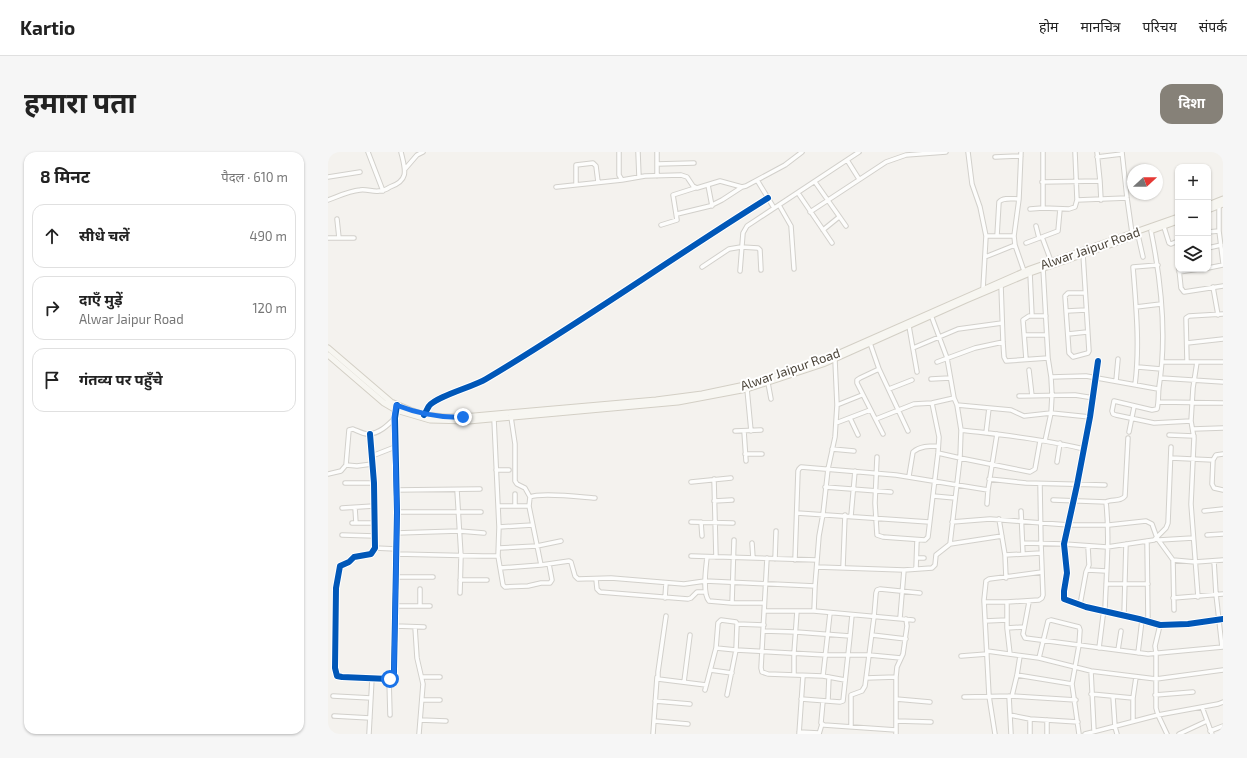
<!DOCTYPE html>
<html lang="hi">
<meta charset="utf-8">
<style>
body{margin:0;font-family:"Exo 2","Noto Sans Devanagari",sans-serif;background:#f6f6f6;color:#222}
.controls{position:absolute;right:12px;top:12px;display:grid;overflow:hidden;border-radius:8px;box-shadow:0 1px 3px #0004}
.controls button{width:36px;height:36px;display:grid;place-items:center;padding:0;border:0;border-bottom:1px solid #e0e0e0;background:#fff;color:#222;font:20px sans-serif}
.compass{position:absolute;left:799px;top:12px;width:36px;height:36px;border-radius:50%;background:#fff;box-shadow:0 1px 3px #0004;rotate:69deg}
.stop{position:absolute;width:12px;height:12px;margin:-9px;border:3px solid #1a73e8;border-radius:50%;background:#fff}
.stop.end{background:#1a73e8;border-color:#fff;box-shadow:0 1px 4px #0008}
.list{margin:0;padding:0;list-style:none}
h2{display:flex;justify-content:space-between;align-items:center;height:52px;margin:0;padding:0 16px;font-size:17px}
h2 small{font-size:13px;font-weight:400;color:#767676}
.list li{display:grid;grid-template-columns:26px 1fr auto;gap:12px;align-items:center;box-sizing:border-box;height:64px;margin:0 8px 8px;padding:0 8px;border:1px solid #e0e0e0;border-radius:12px}
.list b{display:block;font-size:15px;white-space:nowrap}
.list p{margin:0;font-size:13px;white-space:nowrap;color:#767676}
.list em{font-size:13px;font-style:normal;color:#767676}
.icon{flex:none;width:22px;height:22px;fill:none;stroke:currentColor;stroke-width:2;stroke-linecap:round;stroke-linejoin:round}
.map{position:relative;flex:none;width:895px;height:582px;overflow:hidden;border-radius:12px}
header{display:flex;align-items:center;gap:24px;box-sizing:border-box;height:56px;padding:0 20px;background:#fff;border-bottom:1px solid #e0e0e0}
header strong{font-size:19px}
nav{display:flex;gap:22px;margin-inline-start:auto;font-size:14px}
.intro{display:flex;align-items:center;justify-content:space-between;box-sizing:border-box;height:96px;padding:0 24px}
h1{margin:0;font-size:28px}
.button{padding:10px 18px;border-radius:12px;background:#868178;color:#fff;font-size:14px;font-weight:700}
main{display:flex;gap:24px;padding:0 24px}
aside{flex:1;background:#fff;border-radius:12px;box-shadow:0 1px 3px #0004}
.map>svg:first-child{display:block}
.lines{fill:none;stroke-linecap:round;stroke-linejoin:round}
.street-casing{stroke:#d2d0cb;stroke-width:5.5}
.secondary-casing{stroke:#d3cfc5;stroke-width:7}
.street{stroke:#fdfdfc;stroke-width:3.5}
.secondary{stroke:#f7f6f1;stroke-width:5}
.cycleway-casing{stroke:#fff;stroke-width:8}
.cycleway{stroke:#0057b8;stroke-width:6}
.route{stroke:#1a73e8;stroke-width:5}
.labels{text-anchor:middle;dominant-baseline:central;stroke-width:4;stroke-linejoin:round;paint-order:stroke}
.street-label{font-size:13px;fill:#4b4439;stroke:#fff}
</style>
<header>
<strong>Kartio</strong>
<nav><a>होम</a><a>मानचित्र</a><a>परिचय</a><a>संपर्क</a></nav>
</header>
<div class="intro"><h1>हमारा पता</h1><a class="button">दिशा</a></div>
<main>
<aside>
<h2>8 मिनट<small>पैदल · 610 m</small></h2>
<ul class="list">
<li><svg class="icon" aria-label="ahead" viewBox="0 0 24 24"><path d="M12 20V5M6 11l6-6 6 6"/></svg><div><b>सीधे चलें</b></div><em>490 m</em></li>
<li><svg class="icon" aria-label="right" viewBox="0 0 24 24"><path d="M7 20v-9h11M14 6l5 5-5 5"/></svg><div><b>दाएँ मुड़ें</b><p>Alwar Jaipur Road</p></div><em>120 m</em></li>
<li><svg class="icon" aria-label="arrive" viewBox="0 0 24 24"><path d="M6 21V4h12l-3 4 3 4H6"/></svg><div><b>गंतव्य पर पहुँचे</b></div></li>
</ul>
</aside>
<div class="map">
<svg width="895" height="582" viewBox="0 0 895 582">
<rect width="100%" height="100%" fill="#f4f2ee"/>
<g class="lines">
<defs>
<path id="street" d="M40 0 55 39
M291 0V23L294 28 317 24 353 23 359 25 365 34 369 36 392 29 414 35 418 34 457 13 474 0
M310 0 311 25
M640 0 644 32 652 55 658 84 655 137
M693 0 691 47 686 84 687 93 696 119
M715 0V56
M794 0 799 46 804 81
M667 5 693 4
M769 5 794 2
M519 8 531 27
M329 12 366 11
M77 17 89 3 95 0
M329 24V0
M0 25 32 20
M429 28 446 56
M772 29 773 48
M487 30 518 74
M714 30 772 29 769 0
M248 32V13L265 11 268 14 270 30
M380 33 384 54
M228 35 294 28
M470 41 504 91
M0 48C11 44 21 39 32 38 39 37 45 40 51 39 55 39 59 37 62 35 82 28 77 17 73 0
M749 48 799 46
M451 53 463 74 466 117
M891 54V79L895 111
M702 57 715 56 741 57 747 55 749 48 747 0
M482 60 558 10 578 3 618 0
M349 62 382 54 394 48 414 35
M9 67 11 86
M333 73 349 68 345 43 367 36
M708 74 711 86
M836 75 841 91 843 92 850 89
M495 78 511 65
M823 79C833 128 839 185 831 235 830 242 831 249 829 257L824 258 786 249 784 259 785 262 788 263 826 271 863 269
M880 80 891 79
M810 83 815 105
M658 84H686
M669 84 671 50C675 45 685 47 691 47
M714 85 723 109
M0 86H26
M698 91 730 79 732 57
M880 96 893 93
M755 102 761 199 760 201 745 205 741 201 737 144 740 141H757
M657 105 687 93
M374 115 401 97 413 95 430 96 432 98 433 118
M715 116 720 206 723 225 724 243 723 261 717 289
M880 116 895 113
M851 117 853 136 856 140 895 134
M412 119 415 81 419 74 531 0
M851 120 871 117
M702 121 704 164
M673 133 675 190 676 205 678 209 720 206
M885 135 890 163
M808 155 833 152
M739 159 758 158
M603 163 619 206 626 246 629 253 633 278 632 306 622 392
M581 174 589 220
M740 182 759 180
M697 183H718
M542 191 551 217 580 279
M859 191 895 187
M585 196 630 177 674 171
M698 207 695 168 701 164H718
M770 209 762 265 749 333 736 392 739 421 736 439V447L758 455 811 467 832 473 860 472 895 467
M609 210 647 196 675 190
M834 210H895
M859 210 858 166 861 164 895 162
M869 210 865 236 863 269 866 286 863 352 870 445
M810 215 833 217
M551 217 532 226 529 228V231L555 282
M701 218 704 244
M723 225 758 224 830 237
M833 226 895 230
M603 227 622 226
M788 229 790 207
M440 231 443 247
M807 233C812 194 808 154 805 115L830 113
M419 237 423 279
M561 237 584 228
M691 244 747 243 766 246
M831 250 895 251
M509 253 534 243
M629 253 683 258 696 264 723 261 762 265
M96 263C98 260 99 257 101 254 109 244 145 235 158 227 254 170 345 105 440 46
M183 265 187 292V329L189 332 197 336 202 345
M522 266 530 283
M166 267 171 375 170 404 175 433 177 435 200 434 213 431H222L224 428 221 412
M548 267 586 252 604 251 626 246
M508 271 542 258
M865 277 895 276
M633 278C674 283 715 287 756 297
M407 279 433 278
M416 279 418 309
M801 280 806 255
M658 281 661 256
M42 282 46 331 47 396 43 402 26 405 21 410 12 414 8 436 7 516 9 524 14 525 61 527 66 523V518L69 360 67 266 69 253
M841 283 866 284
M504 297 526 299
M610 301 632 306 702 320 707 317 712 289
M417 302H434
M44 304 67 295
M549 305 547 351 549 383 555 385 597 388 600 385 610 301 611 285 604 251
M843 306 885 308 888 303 895 302
M885 308 884 332 886 336 895 338
M729 310 732 291
M18 313 29 314 44 312
M168 318H181
M0 322 13 319 18 313 21 278 25 277C30 279 35 282 40 282 51 282 60 273 67 266
M581 324 585 300C592 294 601 294 610 294
M386 327 388 405
M661 327 698 331 777 333
M363 330 403 326
M17 331H46
M497 335 563 340
M68 338 152 337
M129 338 133 404 132 441
M187 342V354
M605 344 627 346
M725 348 778 350C782 386 778 423 777 459L775 464 771 496
M386 349 404 348
M778 350C784 347 793 350 797 344L800 286
M659 352 660 338 669 282
M170 354H201
M14 356 46 354
M27 356 28 371
M693 359 695 402
M876 359 895 357
M69 360H153
M469 361 601 370
M523 364 527 319
M671 367 677 403 678 426
M363 370 405 371
M373 370 374 384
M624 370 662 367 741 373H781L818 369 824 372 829 386 845 408 867 410 895 408
M24 371H46
M171 375 205 373
M68 381 131 379 156 381
M14 383 47 384
M879 383 895 382
M831 388 865 386
M819 389 820 470
M424 391 425 406
M695 391 736 392 779 395 826 388 838 376 840 371 843 295
M47 396 68 397
M171 396 209 394 233 389
M68 402 155 404H170
M677 403 713 401
M363 404 489 408
M379 405C378 416 374 441 381 449L404 451H436
M439 406 433 516 434 520 440 522 495 524 517 528
M589 406H596
M447 407 448 379
M467 408 470 319 471 317 473 315 568 323 660 338
M845 408 846 458
M886 409 888 442 894 495
M213 413 201 354 202 345C213 340 253 345 267 346
M489 415 576 418 604 416 607 413 608 403 622 392 674 384
M515 415 517 363
M172 416 213 413 241 409 243 410 247 424 250 427 283 426 356 432 377 429 487 434
M588 417 589 388
M760 418 778 419
M68 425H105
M268 427 269 437 272 440 360 447 363 446 369 440H377
M132 428H159
M778 432H820
M92 437V454
M337 446 338 431
M845 446 895 442
M656 450H679
M701 450 695 482 697 486 820 502 895 495
M404 451 406 388
M752 453 758 420 761 413 760 395
M68 454H102
M436 459H486L585 468
M486 459 487 434 491 384 495 362 500 317 507 285 509 253 507 208
M796 463 798 392
M338 464 330 520V527L378 533
M572 466 576 418
M657 469 679 468
M409 472 436 473
M832 473 827 494 828 501V556L830 563 839 582
M67 474 96 475
M87 475 89 506 95 532 91 582
M679 476 696 475
M435 479 468 480 522 484 515 549 512 550 473 547
M544 483 578 487
M522 484 524 463
M388 496 390 471 393 468 408 470 409 472 408 498 498 503H541L573 506
M790 498 793 479
M659 499 711 506 763 519 828 527 895 518
M810 501 814 468
M682 502 679 476V450L711 448 714 446 715 443 713 391 712 332
M633 504 659 502
M711 506 720 469 723 468 751 475 752 478 751 493 744 532 751 582
M382 518 404 521
M763 519 766 579
M466 523V501L469 459
M689 523 744 532
M495 524 502 461
M94 525H112
M538 526 568 525
M61 527 62 563
M356 530 362 483
M377 538 388 496 408 498 399 543
M763 542 805 546
M827 543 865 540
M5 544 43 546
M681 544 683 582
M684 544 689 523 692 504
M636 545 684 544 748 548
M785 545 787 575 789 582
M568 547 602 550
M94 548H112
M327 549 362 552
M495 549 493 571 496 573 568 578
M500 549 501 525
M874 555 884 582
M682 563 702 567 750 570
M6 564 42 566
M702 567V582
M92 568 118 569
M719 568V582
M326 569 360 572
M568 569 603 570
M805 569V546L808 525
M523 575V543L534 539 537 534 546 465 548 441 549 438 552 437 592 441
M882 579 895 574
M471 580 491 581
M41 582 44 526
M325 582 329 525
M471 582 475 524
M491 582 494 572
M568 582V525L569 515 575 502 579 474 578 467
M667 582 661 544 656 448 658 429 661 427 714 420
M757 582 830 563 890 552 895 550
M851 582 879 569"/>
<path id="secondary" d="M880 53 895 47
M880 58 895 52
M825 78 850 69
M0 196 63 250 82 258 96 263 117 265H135L328 248 374 242 431 230 507 203 702 117 850 65
M0 203 56 251 68 258 102 268 141 269 350 250 419 237 495 212 638 148 702 121 807 84"/>
</defs>
<use href="#street" class="street-casing"/>
<use href="#secondary" class="secondary-casing"/>
<use href="#street" class="street"/>
<use href="#secondary" class="secondary"/>
<defs>
<path id="cycleway" d="M770 209 762 265 749 333 736 392 739 421 736 439V447L758 455 811 467 832 473 860 472 895 467
M96 263C98 260 99 257 101 254 109 244 145 235 158 227 254 170 345 105 440 46
M42 282 46 331 47 396 43 402 26 405 21 410 12 414 8 436 7 516 9 524 14 525 61 527 66 523V518L69 360 67 266 69 253"/>
</defs>
<use href="#cycleway" class="cycleway-casing"/>
<use href="#cycleway" class="cycleway"/>
</g>
<g class="lines">
<path class="route" d="M62 527 66 523V518L69 360 66 266 68 253C91 262 111 266 135 265"/>
</g>
<g class="labels">
<g class="street-label">
<text transform="translate(762 96) rotate(-19)">Alwar Jaipur Road</text>
<text transform="translate(462 217) rotate(-19)">Alwar Jaipur Road</text>
</g>
</g>
</svg>
<div class="controls">
<button>+</button>
<button>−</button>
<button><svg class="icon" aria-label="layers" viewBox="0 0 24 24"><path d="M12 4l9 5-9 5-9-5zM3 14l9 5 9-5"/></svg></button>
</div>
<svg class="compass" viewBox="-18 -18 36 36"><path d="M0-13l5 13h-10z" fill="#e53935"/><path d="M0 13l5-13h-10z" fill="#767676"/></svg>
<div class="stop" style="left:62px;top:527px"></div>
<div class="stop end" style="left:135px;top:265px"></div>
</div>
</main>
